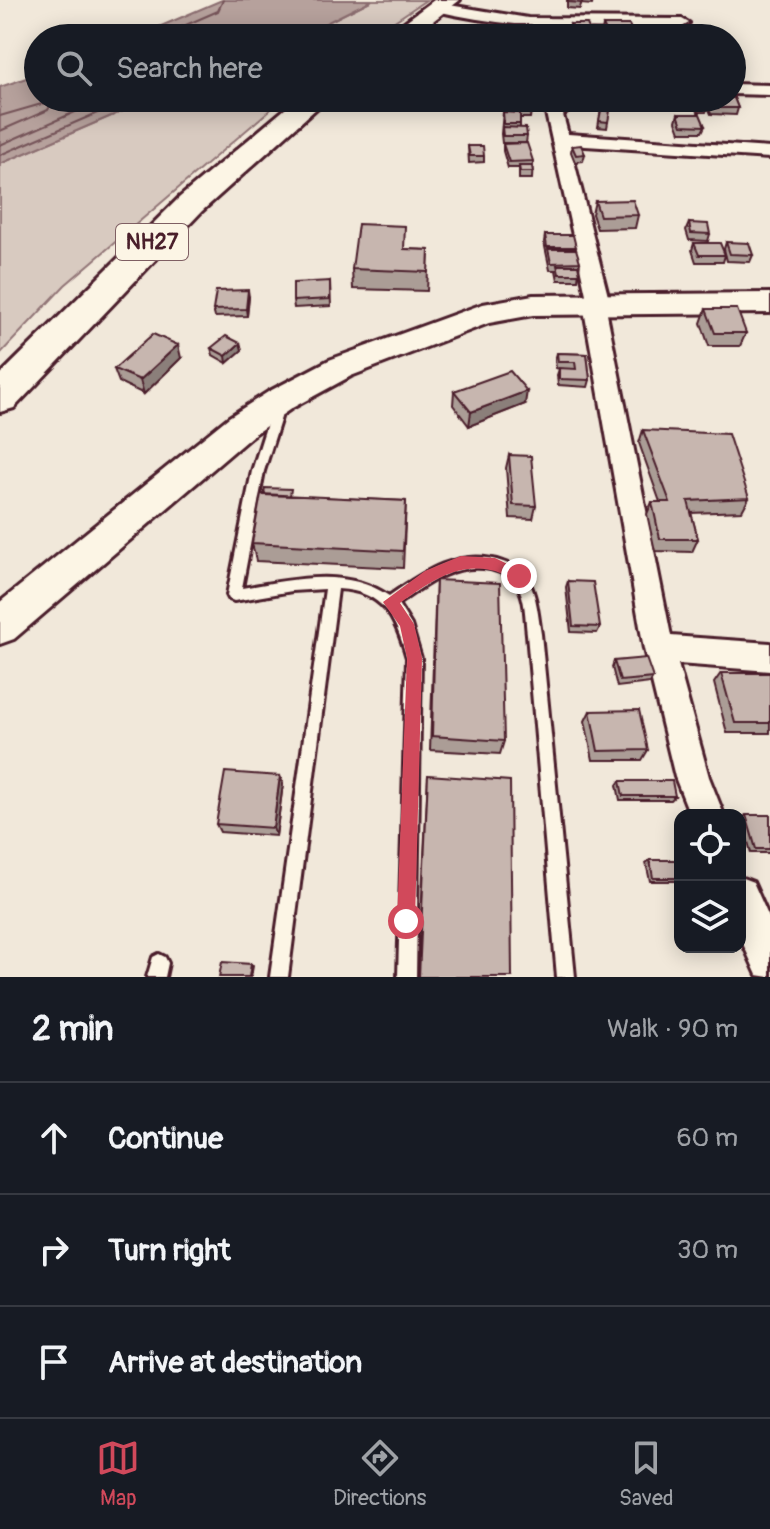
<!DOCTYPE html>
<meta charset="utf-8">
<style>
body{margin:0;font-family:Pangolin,sans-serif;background:#20242c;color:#f1f3f6}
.controls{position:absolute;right:24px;bottom:24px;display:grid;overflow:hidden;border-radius:16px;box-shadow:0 4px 20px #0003}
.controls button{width:72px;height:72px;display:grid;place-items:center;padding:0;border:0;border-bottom:2px solid #363941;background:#171b24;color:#f1f3f6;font:40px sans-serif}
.stop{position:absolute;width:24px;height:24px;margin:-18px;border:6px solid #d1495b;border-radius:50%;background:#fff}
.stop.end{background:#d1495b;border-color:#fff;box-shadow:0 2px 8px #0008}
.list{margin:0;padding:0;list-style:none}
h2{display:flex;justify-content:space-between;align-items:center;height:104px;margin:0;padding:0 32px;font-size:34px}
h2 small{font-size:26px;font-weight:400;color:#9ea1a6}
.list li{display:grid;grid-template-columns:52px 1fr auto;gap:24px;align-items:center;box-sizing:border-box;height:112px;padding:0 32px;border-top:2px solid #363941}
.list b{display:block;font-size:30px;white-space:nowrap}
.list em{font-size:26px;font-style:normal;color:#9ea1a6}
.icon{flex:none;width:44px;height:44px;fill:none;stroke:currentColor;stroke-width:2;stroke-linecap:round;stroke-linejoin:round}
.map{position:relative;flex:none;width:770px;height:977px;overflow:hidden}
.search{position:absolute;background:#171b24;box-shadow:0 4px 20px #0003;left:24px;right:24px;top:24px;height:88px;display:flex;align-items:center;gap:20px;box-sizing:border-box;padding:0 28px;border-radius:44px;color:#9ea1a6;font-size:30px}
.sheet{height:440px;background:#171b24}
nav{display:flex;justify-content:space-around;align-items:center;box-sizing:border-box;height:112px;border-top:2px solid #363941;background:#171b24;font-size:22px;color:#9ea1a6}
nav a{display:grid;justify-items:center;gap:4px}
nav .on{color:#d1495b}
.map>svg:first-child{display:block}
.green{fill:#d8cac0;stroke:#917476;stroke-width:2}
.water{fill:#b6a19c;stroke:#8b6d6f;stroke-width:2}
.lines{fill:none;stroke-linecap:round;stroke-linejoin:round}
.shore{stroke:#755358;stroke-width:2}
.service-casing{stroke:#4a1f2b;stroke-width:6}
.minor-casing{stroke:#4a1f2b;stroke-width:6}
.secondary-casing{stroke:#4a1f2b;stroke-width:6}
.trunk-casing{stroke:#4a1f2b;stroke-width:6}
.service{fill:#fcf5e5;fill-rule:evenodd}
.minor{fill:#fcf5e5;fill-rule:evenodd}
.secondary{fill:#fcf5e5;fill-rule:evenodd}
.trunk{fill:#fcf5e5;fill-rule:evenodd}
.wall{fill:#ab9d96;stroke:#4a1f2b;stroke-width:2}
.shaded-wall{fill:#8b7f7a;stroke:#4a1f2b;stroke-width:2}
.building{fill:#c7b6af;stroke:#4a1f2b;stroke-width:2}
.route{fill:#d1495b}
.labels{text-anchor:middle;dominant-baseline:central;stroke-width:6;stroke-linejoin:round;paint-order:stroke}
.shield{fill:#fcf5e5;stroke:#7f5f63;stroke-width:2}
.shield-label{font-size:22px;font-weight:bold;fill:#4a1f2b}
</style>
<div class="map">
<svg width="770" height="977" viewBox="0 0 770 977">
<rect width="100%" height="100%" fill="#f1e8da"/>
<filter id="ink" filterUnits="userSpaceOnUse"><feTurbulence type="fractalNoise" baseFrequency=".0125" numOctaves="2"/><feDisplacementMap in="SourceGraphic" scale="16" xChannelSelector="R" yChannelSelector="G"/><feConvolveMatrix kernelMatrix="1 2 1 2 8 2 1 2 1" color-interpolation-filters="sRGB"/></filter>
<g filter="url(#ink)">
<path class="green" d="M372 0H426L369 38H296Z
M153 98H284L65 285 0 354V164Z"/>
<path class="water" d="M222 0H372L296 38H133Z
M38 74V98H153L0 164V87Z"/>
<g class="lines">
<path class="shore" d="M156 38 218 11 223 0
M0 116 45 103 50 106 48 110 0 131
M0 145 107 98
M0 155 132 98"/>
<defs>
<path id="service" d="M278 404 284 408 264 471 242 588C291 580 345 566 389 596 423 572 460 547 503 562 513 565 522 570 528 580 537 596 538 616 541 634L575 977H557L527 634C525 619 526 598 517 585 510 575 500 572 490 569 454 562 425 585 398 604L411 625 421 658 416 977H398L407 658C396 619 384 591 338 589L288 977H270L325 589 292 591 234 601 229 599 227 595 252 471 272 408Z
M159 954 165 957 168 963 165 977H147L153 957Z"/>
<path id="minor" d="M437 3 528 18 682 19 689 23 682 27C597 30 515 30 432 10V4Z
M732 84 770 85V95L732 94Z
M568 98H588L563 115 568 134 770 148V158L570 145 610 304 606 309 671 636 770 643V671L678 664 709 777 724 815H690L675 777 644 649 583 304 587 299 546 113Z
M740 877 753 882 770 920V977L757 975 740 937Z"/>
<path id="secondary" d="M770 293V313L533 315 489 323 351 376 292 408 253 435 14 639 0 644V602L229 417 268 392 329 360 483 304 533 295Z"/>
<path id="trunk" d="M434 0H460L411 38H383Z
M298 98H328L202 211 14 408 0 412V375L180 197Z"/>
</defs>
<use href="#service" class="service-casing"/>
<use href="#minor" class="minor-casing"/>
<use href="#secondary" class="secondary-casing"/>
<use href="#trunk" class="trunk-casing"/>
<use href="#service" class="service"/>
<use href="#minor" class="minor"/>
<use href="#secondary" class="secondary"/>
<use href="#trunk" class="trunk"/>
</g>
<path class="wall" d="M567 0H593L592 5 581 4 580 9 567 8Z
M570 24 591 34 590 38H572L569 31Z
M509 25 535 35 534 38H510L509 31Z
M603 25 633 33 632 38H605L602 32Z
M523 98H550L549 105H530L531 111 530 118H520V128L527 136 526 143H502L501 134 503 112H507V103H524Z
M635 98H648L646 104 636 103Z
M673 98H688L686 105H677Z
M696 98H705L707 103 709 98H734L738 108 736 115 711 114 708 107 706 112H698L694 103Z
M601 110 608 122 607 128 598 127Z
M678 114 705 126 702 132H680L676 121Z
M503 144 533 161 532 179H519V168H508L503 151Z
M468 146 484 156V162L469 163Z
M572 146 585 154 583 161 575 162 571 152Z
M595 201 638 215 635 228 597 229 592 214Z
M689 223 710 234 708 241 689 240 686 230Z
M545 235 576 247 575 249 580 262 578 280H558L556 270H550L544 242Z
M726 242 753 255 750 262 727 261 724 249Z
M694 243 725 255 723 262H696L692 250Z
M404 249 429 250 427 291 353 289 352 269Z
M330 281 331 306 294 308 293 301Z
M249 297 247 316 215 317 213 310Z
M706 309 746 333 740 346H709L701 323Z
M240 343 242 350 227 363 213 355 211 348Z
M557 353 587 354 590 380 588 387 558 385 557 375 559 369 556 368 555 360Z
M181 358 144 394 119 382 114 369Z
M454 391 525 404 469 426 453 405Z
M643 430 749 498 742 511 691 513 698 539 692 552 655 551 647 514 652 502H660L639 443Z
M509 455 536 506 533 519 510 518 506 468Z
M292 496 406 501 403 568 256 561 252 543Z
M436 580 504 741 500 754 430 750Z
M568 581 600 627 597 633 571 632 566 587Z
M614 661 653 678 650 683 617 687 612 667Z
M721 673H770V733H727L714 683Z
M590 711 648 750 642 760H593L585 721Z
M428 775 512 977H418Z
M280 776 283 784 276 836 220 832 216 824Z
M620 781 675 796 671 800H620L617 785Z
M746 815H770V853H751L742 819Z
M650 860H680V881H650L646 863Z"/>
<path class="shaded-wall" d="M248 290 249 297 247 316 246 309Z
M240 343 242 350 227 363 226 356Z
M178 345 181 358 144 394 140 380Z
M527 391 525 404 469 426 471 412Z
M280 776 283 784 276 836 273 828Z
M251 964 253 966 251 977H249Z"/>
<path class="building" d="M568 0H582V3L568 2Z
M570 24H587L591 34H574Z
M509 25H531L535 35H512Z
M603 25H629L633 33 607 34Z
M697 98H705L708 106H700Z
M709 98H734L738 108H713Z
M507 103H529L531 111H508Z
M601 110 610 111 608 122 599 121Z
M503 112 520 113V124H504Z
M678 114H700L705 126 682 125Z
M502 127 526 128 527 136H503Z
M527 143 533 161 509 162 503 144Z
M581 145 585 154 576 155 572 146Z
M468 146H483L484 156H470Z
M519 166H532L533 172H520Z
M633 200 638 215 600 216 595 201Z
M689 223 708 224 710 234 691 233Z
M358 224 405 226 404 249 429 250 428 272 352 269Z
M545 235H573L576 247H547Z
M726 242 749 243 753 255 730 254Z
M694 243H720L725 255H699Z
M548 249H576L580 262 551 263Z
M557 265H578L580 274H559Z
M330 281V299L293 301V283Z
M248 290 246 309 213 310 216 291Z
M706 309H737L746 333H715Z
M153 334 178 345 140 380 114 369Z
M226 336 240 343 226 356 211 348Z
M557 353 587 354 590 380 559 379V368L576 369 575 362H558Z
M510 371 527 391 471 412 454 391Z
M643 430 728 434 749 498 688 501 698 539H660L652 502H670Z
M509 455 531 456 536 506 513 505Z
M265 488 291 489 290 496 264 495Z
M261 494 406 501 403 551 252 543Z
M436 580 500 583 504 741 432 736Z
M568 581 593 582 600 627 573 626Z
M646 658 653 678 620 681 614 661Z
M721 673H770V723H735Z
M639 710 648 750 598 751 590 711Z
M225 772 280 776 273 828 216 824Z
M428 775 510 781 512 977H419Z
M620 781H672L675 796H623Z
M746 815H770V849H756Z
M650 860H680V878H653Z
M222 962 251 964 249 977H219Z"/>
</g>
<path class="route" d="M461 556 495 558 524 572 526 576 519 582C510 579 500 571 490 570 454 563 428 584 400 603L414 624 422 658 415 921 413 927 406 930 400 927 397 921 407 658 400 626 383 602 425 571Z"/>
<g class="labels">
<rect class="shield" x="116" y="224" width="72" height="36" rx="6"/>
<g class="shield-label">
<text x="152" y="242">NH27</text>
</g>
</g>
</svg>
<div class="controls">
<button><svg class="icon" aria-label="locate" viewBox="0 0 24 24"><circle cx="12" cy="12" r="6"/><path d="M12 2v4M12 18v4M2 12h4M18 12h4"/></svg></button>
<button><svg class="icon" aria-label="layers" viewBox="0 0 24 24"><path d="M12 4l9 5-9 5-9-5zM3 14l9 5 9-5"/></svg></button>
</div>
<div class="stop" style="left:406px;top:921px"></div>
<div class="stop end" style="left:519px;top:576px"></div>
<div class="search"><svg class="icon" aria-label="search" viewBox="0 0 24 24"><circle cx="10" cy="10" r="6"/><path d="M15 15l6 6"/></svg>Search here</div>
</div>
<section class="sheet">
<h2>2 min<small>Walk · 90 m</small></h2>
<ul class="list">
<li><svg class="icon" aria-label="ahead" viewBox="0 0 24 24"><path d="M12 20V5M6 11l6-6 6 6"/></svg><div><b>Continue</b></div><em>60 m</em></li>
<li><svg class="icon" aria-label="right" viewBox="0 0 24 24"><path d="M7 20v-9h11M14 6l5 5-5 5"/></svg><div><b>Turn right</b></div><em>30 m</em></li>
<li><svg class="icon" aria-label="arrive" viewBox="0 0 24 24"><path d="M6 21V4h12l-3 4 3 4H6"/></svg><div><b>Arrive at destination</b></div></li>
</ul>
</section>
<nav>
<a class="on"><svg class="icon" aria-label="map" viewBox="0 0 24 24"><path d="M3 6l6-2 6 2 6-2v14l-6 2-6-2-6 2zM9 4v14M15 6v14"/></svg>Map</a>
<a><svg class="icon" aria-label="directions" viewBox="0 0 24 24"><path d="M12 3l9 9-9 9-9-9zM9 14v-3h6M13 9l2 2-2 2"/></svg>Directions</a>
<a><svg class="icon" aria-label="saved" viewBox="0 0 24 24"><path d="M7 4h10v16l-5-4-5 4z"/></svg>Saved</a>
</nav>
